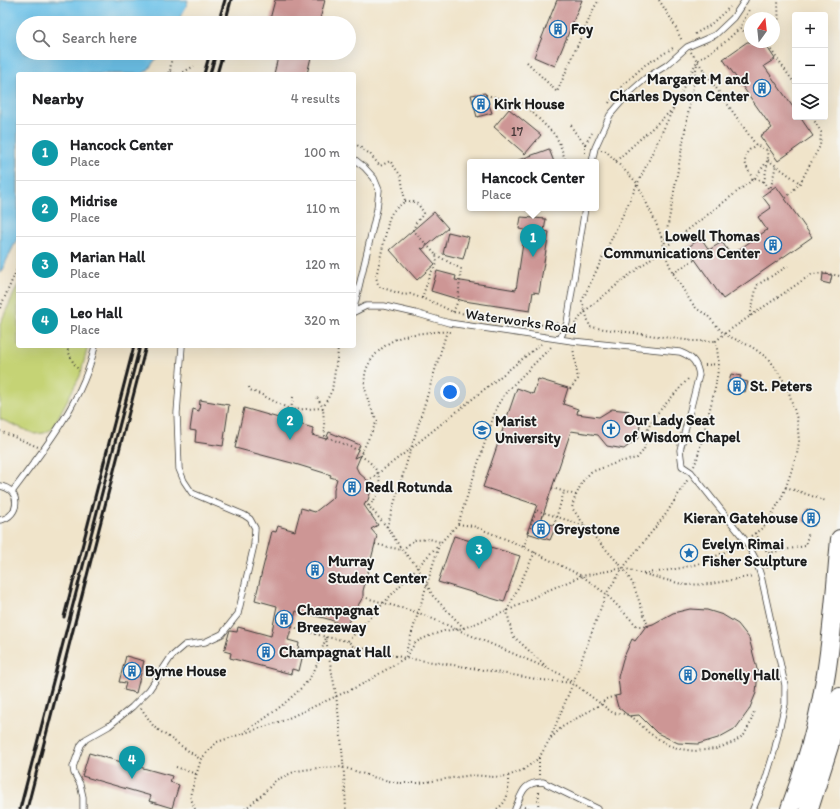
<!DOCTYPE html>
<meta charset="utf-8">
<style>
body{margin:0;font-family:Itim,sans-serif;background:#f6f6f6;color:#202124}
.controls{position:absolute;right:12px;top:12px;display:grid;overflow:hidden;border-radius:4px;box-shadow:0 4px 16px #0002}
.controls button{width:36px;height:36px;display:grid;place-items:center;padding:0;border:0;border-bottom:1px solid #e0e0e0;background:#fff;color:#202124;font:20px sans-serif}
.compass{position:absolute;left:744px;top:12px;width:36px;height:36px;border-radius:50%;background:#fff;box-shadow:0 4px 16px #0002;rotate:15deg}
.you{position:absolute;left:450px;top:392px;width:14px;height:14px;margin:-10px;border:3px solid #fff;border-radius:50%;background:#1a73e8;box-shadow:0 0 0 6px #1a73e833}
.badge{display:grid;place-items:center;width:26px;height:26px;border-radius:50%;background:#111827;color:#fff;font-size:13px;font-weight:700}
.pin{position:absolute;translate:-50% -33px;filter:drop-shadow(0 1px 2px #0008)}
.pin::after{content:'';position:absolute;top:21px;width:14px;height:12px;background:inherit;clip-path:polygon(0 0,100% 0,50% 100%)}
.popup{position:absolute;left:467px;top:159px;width:132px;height:52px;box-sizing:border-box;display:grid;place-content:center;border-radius:4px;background:#fff;filter:drop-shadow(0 1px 3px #0005);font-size:13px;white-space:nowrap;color:#757577}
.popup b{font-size:15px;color:#202124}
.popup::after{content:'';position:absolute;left:50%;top:100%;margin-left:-8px;border:8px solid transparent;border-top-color:#fff}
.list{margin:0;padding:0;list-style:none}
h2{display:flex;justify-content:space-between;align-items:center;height:52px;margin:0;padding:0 16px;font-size:17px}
h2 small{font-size:13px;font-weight:400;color:#757577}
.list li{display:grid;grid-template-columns:26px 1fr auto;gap:12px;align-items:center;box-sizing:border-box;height:56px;padding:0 16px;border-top:1px solid #e0e0e0}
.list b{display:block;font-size:15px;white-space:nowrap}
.list p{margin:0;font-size:13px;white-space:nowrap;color:#757577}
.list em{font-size:13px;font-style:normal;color:#757577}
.icon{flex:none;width:22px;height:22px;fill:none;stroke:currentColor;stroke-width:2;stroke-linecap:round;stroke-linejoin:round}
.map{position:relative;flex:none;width:840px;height:809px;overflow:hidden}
.search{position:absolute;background:#fff;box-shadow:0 4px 16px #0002;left:16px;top:16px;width:340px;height:44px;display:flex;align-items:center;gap:10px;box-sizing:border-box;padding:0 14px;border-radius:22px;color:#757577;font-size:15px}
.panel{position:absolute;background:#fff;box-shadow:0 4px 16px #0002;left:16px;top:72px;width:340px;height:276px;border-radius:4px}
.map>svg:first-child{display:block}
.green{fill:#c5d375;stroke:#707848}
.water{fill:#6dc2e9;stroke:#446f82}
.building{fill:#cd9695}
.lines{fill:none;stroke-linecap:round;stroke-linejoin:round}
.service-casing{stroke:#3c3a36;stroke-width:7}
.trunk-casing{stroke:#3c3a36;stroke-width:20}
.path{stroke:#3c3a36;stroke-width:2;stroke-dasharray:1 3;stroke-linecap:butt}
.service{stroke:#fff;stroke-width:5.5}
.trunk{stroke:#fff;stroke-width:18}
.rail{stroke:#1c1c1c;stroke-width:3}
.labels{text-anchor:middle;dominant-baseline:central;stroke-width:3.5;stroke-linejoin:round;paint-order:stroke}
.number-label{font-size:13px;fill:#483a3a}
.poi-label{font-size:15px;font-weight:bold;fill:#1c1c1c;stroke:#f6f6f2;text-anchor:start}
.street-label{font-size:15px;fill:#1c1c1c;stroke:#f6f6f2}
</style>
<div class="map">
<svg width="840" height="809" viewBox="0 0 840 809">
<rect width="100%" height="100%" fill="#f6f6f2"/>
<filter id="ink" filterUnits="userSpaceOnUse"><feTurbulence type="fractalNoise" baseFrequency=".025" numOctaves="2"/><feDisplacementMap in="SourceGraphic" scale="8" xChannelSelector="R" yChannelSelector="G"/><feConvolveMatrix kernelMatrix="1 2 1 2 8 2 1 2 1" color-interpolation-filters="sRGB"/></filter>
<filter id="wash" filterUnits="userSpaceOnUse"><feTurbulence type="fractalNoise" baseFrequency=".012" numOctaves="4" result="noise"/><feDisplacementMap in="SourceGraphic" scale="16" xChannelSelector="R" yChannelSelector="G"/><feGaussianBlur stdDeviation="0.9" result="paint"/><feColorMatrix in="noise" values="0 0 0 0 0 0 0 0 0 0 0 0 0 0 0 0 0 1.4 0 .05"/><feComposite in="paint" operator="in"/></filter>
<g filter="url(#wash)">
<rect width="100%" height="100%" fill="#f0e4ca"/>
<path class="green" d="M18 285V346H88L80 376 52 429 44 433 35 434 0 419V324Z"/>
<path class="water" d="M0 0H188L187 5 177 23H23V53H160L148 70 142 74H18V237L0 274Z"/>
<g id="blocks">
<path class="building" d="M275 0H325L319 23H269Z
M557 0H582L555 66 534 57Z
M747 42H763L765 44 775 59 764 66 795 110V117H800L813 136 778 161 760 136 772 128 723 59Z
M279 53H312L307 74H274Z
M485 93 492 113 477 117 471 95Z
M509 109 541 135 525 154 494 127Z
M549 149 554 162H516V161Z
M776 186 812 237 723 299 687 248 701 238 709 250 722 242 731 255 767 230 758 217 771 208 762 196Z
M434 212 448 228 423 249 421 248 435 264 417 280 390 250Z
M521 217 546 219 544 231 549 232 539 293 533 292 530 311 464 301 431 291 437 271 456 276 455 280 516 290 525 230 519 229Z
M448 232 469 237 463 259 443 254Z
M823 274 832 275 830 284 822 282Z
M731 374 741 376 739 380 748 382 745 392 739 390 738 394 727 391Z
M538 379 568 388 563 404 578 409 577 414 599 417 612 409 629 411 640 425 638 438 624 449 607 446 598 435 571 431 541 521 556 526 550 540 527 533 537 505 483 487 517 388 533 394Z
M200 400 229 405 223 446 195 442 196 431 190 430 193 409 199 411Z
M244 408 313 428 312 435 326 439 329 432 360 445 354 458 361 455 356 467 359 473 367 480 371 490 368 500 364 505 378 525 371 529 377 536 363 591V597L346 626 328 619 296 611 288 640 299 643 298 649 304 650 299 671 292 669 291 674 230 658 231 653 224 651 229 633 230 631 237 632 238 627 271 636 277 606 255 600 272 531 276 532 278 526 295 531 301 508 315 512 334 497V489L337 479 330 477 331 475 292 463 235 448Z
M807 509 819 514 814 526 802 521Z
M454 536 520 556 504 602 438 582Z
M690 609 707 610 723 615 738 624 749 638 758 673 756 693 749 710 736 728 718 738 698 744 678 743 657 733 639 715 629 716 618 707 615 696 620 695 618 677 623 659 632 639 635 641 646 626 653 624 673 613Z
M126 656 144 661 136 693 124 690 126 683 119 682Z
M89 753 172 776 170 782 179 785 172 808 149 801 151 796 82 776Z"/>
</g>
</g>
<g filter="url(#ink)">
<use href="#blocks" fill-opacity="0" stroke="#3c3a36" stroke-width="1"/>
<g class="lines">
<defs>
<path id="service" d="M354 159 364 167 374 178 379 190 377 209 354 308
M592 162 595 148 610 115 628 94 646 78 667 65 687 47 715 35 733 18 745 0
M354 312 366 306H384L415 313 449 323 572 341 680 352C693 357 697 363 699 375L680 450 682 466 691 472 745 540 755 558 761 576 785 685V704L774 752 765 781 753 809
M560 339 567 323 585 208
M0 486C21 489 21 516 0 520
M12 492C45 448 83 401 95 346
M83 809V797L80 784 74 773 73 767 81 745 86 739 109 726 132 707 149 690 171 657 185 645 205 642 222 634 238 614 254 545 255 528 250 519 244 515 192 493 184 481 179 469 177 413 182 346
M515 809C522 793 523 782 543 782L598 809"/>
<path id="trunk" d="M790 809C806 766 819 720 826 674 833 630 836 584 840 539
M809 809 829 746 840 697"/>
</defs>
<use href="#service" class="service-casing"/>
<use href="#trunk" class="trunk-casing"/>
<path class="path" d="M659 0 673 22 682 41
M740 28 750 37
M695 34 710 25 730 7
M774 37 779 33 778 0
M768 42 765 44 771 50 795 84
M691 52 756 145 767 150 769 149
M527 62 557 92 594 8 599 0
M170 72 175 74
M164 74 170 72 172 53
M180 74 194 66
M486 95 524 104 554 134 559 142 566 162
M609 103 622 86 645 65 673 48
M673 109 582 301 590 327 693 341H716
M571 125 574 131 585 144 592 133
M354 143 370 154 380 166 390 161 401 176 405 201C397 209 393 208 389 219L376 277 378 284 380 287 404 295 410 294 435 303 453 312 543 325H553L559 322
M601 150 606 151 637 183 655 221 662 238 663 250 673 273 691 302 697 309 707 315 724 334 752 347 770 360 787 386 797 419 799 441 797 454 786 487 826 501
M585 153V144L587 145
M768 160 800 183
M616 161 673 109 697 61 725 42 740 28 749 10
M755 178 764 182 770 191
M753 179C745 165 739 155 756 145
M764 182 768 160 767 150
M770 191 776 165
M786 198 800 183 820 146 821 132 812 117
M405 201C417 201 418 204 424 213L416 223 413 230 436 255 437 264 430 274 422 298
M664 247 697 64
M436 255 461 269 458 301 453 312
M673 273 695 259
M0 308 18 267
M750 316 757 285 788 266
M575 324 585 311 623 280 755 178 768 160
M66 346 73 362 79 371
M337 346 338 352 332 390 323 408 325 436 362 452
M705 365 719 364
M249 387 250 390 262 395 291 410 289 421
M570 389 578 379 573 348
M293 397 291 410 323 408 316 395
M0 431 38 447
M694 466 697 459 715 389 719 364 716 341 724 334 812 274 824 273 840 276
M368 481 410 449 541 344
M552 488 576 495
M365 502 387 527 402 550 417 566 433 596 464 628
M369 506C373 501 378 496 379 490 382 474 373 462 360 456L377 421C370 406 363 392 365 375 367 358 389 339 405 336 416 333 440 331 451 332
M458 524 473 526 513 542 582 576 606 594 637 626H648L633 584 623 568 589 531 572 508 574 500 582 482 591 472 619 462 637 458 644 450 647 431 653 418 689 378
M554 525 564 492
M387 527 447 331
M755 533 768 553
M751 536 765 526 781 499 786 487
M375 544 402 550 414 540 430 539 440 542 405 655
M524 547 536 510 585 526
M535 552 507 611 512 635 549 669 560 674 572 682
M767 568 769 563 768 553 805 546 809 532
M644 574 685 585 710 584 753 576
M363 597 419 613 549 669
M292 627 326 637 348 641 353 646 405 658 460 666 542 680 573 683 613 713 626 714 635 719 649 733 668 745 680 749 695 751 716 749 734 742 744 735 750 724 754 712
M326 637C328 655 332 672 335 689 341 729 344 769 346 809
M348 641 458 524 497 406 507 391 553 345
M141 708 154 727 200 759
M246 730C264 721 300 693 311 676 318 666 321 650 326 638
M551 738 562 727 601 704 606 699 615 696
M176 767 196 774
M539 775V758
M524 807 530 809
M195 809 190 796 201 759 217 742 282 721 361 685 405 658 416 642 429 636 444 631 464 628 507 611 544 592 582 576 623 568 640 573 658 572 681 568 701 563 740 545
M245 809 263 794 276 780 296 771 318 768 343 767 376 778 398 783H419L472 775 494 777 508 776 523 770 539 758 550 739 573 683 606 594 623 568 666 514 688 479
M497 809C510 800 508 790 508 776
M538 809 539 790"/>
<use href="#service" class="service"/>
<use href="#trunk" class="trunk"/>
<path class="rail" d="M218 23 225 0
M225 23 231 0
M204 74 210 53
M210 74 216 53
M217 74 223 53
M64 617 134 346
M20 809 140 346
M27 809 146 346"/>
</g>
</g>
<defs>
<symbol id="building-ring" viewBox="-11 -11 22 22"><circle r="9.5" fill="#f6f6f2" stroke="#1f6fb2" stroke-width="1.5"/><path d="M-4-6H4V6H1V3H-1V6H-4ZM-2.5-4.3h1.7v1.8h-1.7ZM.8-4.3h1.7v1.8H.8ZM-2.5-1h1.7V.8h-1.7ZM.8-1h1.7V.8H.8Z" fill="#1f6fb2"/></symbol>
<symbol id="church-ring" viewBox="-11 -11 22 22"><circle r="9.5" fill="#f6f6f2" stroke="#1f6fb2" stroke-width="1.5"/><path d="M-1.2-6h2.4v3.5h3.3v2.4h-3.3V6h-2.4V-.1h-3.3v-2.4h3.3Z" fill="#1f6fb2"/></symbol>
<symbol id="university-ring" viewBox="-11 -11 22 22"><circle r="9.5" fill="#f6f6f2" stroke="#1f6fb2" stroke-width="1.5"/><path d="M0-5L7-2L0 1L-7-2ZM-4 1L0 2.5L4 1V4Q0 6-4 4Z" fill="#1f6fb2"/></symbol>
<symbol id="sight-ring" viewBox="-11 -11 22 22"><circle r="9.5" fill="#f6f6f2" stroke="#1f6fb2" stroke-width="1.5"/><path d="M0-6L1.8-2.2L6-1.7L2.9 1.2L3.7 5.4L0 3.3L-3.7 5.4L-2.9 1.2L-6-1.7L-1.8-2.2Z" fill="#1f6fb2"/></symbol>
</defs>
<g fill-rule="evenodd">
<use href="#building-ring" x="548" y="19" width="20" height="20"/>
<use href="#building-ring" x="752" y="78" width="20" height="20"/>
<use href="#building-ring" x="471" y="94" width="20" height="20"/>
<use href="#building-ring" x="763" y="235" width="20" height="20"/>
<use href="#building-ring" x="727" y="376" width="20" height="20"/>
<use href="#church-ring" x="601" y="419" width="20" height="20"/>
<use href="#university-ring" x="472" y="420" width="20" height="20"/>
<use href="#building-ring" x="342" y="477" width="20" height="20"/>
<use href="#building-ring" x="801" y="508" width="20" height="20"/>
<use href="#building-ring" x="531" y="519" width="20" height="20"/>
<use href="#sight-ring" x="679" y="543" width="20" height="20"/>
<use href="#building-ring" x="305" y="560" width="20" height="20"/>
<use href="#building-ring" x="274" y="609" width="20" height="20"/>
<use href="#building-ring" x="256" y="642" width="20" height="20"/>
<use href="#building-ring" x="122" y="661" width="20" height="20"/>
<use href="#building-ring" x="678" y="665" width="20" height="20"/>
</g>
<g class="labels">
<g class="number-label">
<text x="517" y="131">17</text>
</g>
<g class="poi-label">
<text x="571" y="29">Foy</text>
<text x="749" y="79" text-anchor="end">Margaret M and<tspan x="749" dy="17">Charles Dyson Center</tspan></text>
<text x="494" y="104">Kirk House</text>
<text x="760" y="236" text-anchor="end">Lowell Thomas<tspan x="760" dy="17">Communications Center</tspan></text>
<text x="750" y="386">St. Peters</text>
<text x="624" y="420">Our Lady Seat<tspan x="624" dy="17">of Wisdom Chapel</tspan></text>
<text x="495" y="421">Marist<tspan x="495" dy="17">University</tspan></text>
<text x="365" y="487">Redl Rotunda</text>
<text x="798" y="518" text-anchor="end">Kieran Gatehouse</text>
<text x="554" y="529">Greystone</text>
<text x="702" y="544">Evelyn Rimai<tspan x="702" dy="17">Fisher Sculpture</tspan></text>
<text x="328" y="561">Murray<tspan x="328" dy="17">Student Center</tspan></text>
<text x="297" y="610">Champagnat<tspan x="297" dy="17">Breezeway</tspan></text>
<text x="279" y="652">Champagnat Hall</text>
<text x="145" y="671">Byrne House</text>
<text x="701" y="675">Donelly Hall</text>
</g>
<g class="street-label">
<text transform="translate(521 321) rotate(8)">Waterworks Road</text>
</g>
</g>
</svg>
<div class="controls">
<button>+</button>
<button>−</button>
<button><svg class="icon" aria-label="layers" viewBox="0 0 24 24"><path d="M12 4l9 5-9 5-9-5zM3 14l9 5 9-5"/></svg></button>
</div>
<svg class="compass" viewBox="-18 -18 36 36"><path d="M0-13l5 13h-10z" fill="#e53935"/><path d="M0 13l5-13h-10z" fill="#757577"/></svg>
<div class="you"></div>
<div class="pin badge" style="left:533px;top:257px;background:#0f9aa8">1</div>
<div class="popup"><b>Hancock Center</b>Place</div>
<div class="pin badge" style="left:290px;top:440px;background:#0f9aa8">2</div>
<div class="pin badge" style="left:479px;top:569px;background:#0f9aa8">3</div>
<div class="pin badge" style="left:132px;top:779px;background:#0f9aa8">4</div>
<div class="search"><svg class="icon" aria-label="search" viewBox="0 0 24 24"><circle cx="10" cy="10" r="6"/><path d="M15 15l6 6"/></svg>Search here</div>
<section class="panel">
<h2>Nearby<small>4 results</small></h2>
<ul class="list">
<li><span class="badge" style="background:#0f9aa8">1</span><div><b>Hancock Center</b><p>Place</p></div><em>100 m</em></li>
<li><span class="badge" style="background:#0f9aa8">2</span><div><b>Midrise</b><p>Place</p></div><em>110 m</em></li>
<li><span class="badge" style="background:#0f9aa8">3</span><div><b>Marian Hall</b><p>Place</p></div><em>120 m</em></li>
<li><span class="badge" style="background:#0f9aa8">4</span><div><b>Leo Hall</b><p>Place</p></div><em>320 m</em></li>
</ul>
</section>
</div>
